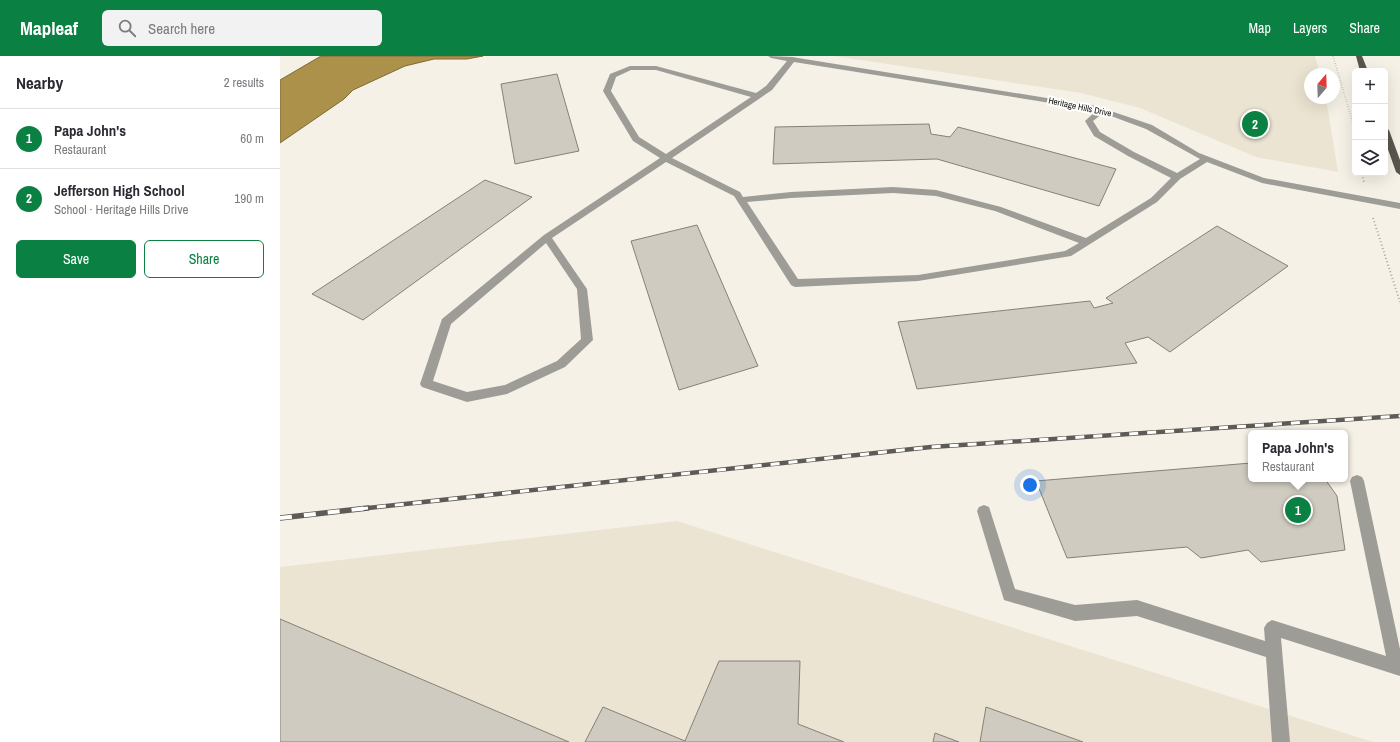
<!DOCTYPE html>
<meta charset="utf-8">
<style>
body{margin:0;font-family:"Archivo Narrow",sans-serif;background:#f2f2f3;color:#2b2b33}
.controls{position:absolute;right:12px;top:12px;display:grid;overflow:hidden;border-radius:6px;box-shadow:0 4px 16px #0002}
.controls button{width:36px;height:36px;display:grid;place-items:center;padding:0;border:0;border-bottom:1px solid #e1e1e2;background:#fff;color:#2b2b33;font:20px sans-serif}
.compass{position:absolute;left:1024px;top:12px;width:36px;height:36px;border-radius:50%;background:#fff;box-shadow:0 4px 16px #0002;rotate:19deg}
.you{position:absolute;left:750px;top:429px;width:14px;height:14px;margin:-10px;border:3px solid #fff;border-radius:50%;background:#1a73e8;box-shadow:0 0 0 6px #1a73e833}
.badge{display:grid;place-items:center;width:26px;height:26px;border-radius:50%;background:#0b8043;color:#fff;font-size:13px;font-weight:700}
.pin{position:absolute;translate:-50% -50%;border:2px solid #fff;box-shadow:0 1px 4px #0006}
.popup{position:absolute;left:968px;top:374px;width:100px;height:52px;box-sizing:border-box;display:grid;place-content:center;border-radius:6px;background:#fff;filter:drop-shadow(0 1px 3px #0005);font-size:13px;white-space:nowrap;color:#7c7c81}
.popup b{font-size:15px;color:#2b2b33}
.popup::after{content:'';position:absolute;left:50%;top:100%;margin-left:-8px;border:8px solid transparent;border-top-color:#fff}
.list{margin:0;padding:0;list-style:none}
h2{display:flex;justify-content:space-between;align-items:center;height:52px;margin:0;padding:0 16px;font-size:17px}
h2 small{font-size:13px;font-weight:400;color:#7c7c81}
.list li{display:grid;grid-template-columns:26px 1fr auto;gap:12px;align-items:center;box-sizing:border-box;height:60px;padding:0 16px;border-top:1px solid #e1e1e2}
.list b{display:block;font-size:15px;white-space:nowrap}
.list p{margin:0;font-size:13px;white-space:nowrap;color:#7c7c81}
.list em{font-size:13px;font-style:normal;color:#7c7c81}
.actions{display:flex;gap:8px;padding:12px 16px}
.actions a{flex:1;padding:9px 0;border:1px solid #0b8043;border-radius:6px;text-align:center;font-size:14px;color:#0b8043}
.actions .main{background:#0b8043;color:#fff}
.icon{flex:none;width:22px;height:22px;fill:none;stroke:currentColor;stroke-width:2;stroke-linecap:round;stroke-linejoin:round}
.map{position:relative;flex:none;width:1120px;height:686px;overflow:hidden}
header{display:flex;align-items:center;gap:24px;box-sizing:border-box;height:56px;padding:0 20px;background:#0b8043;color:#fff}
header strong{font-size:19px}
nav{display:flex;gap:22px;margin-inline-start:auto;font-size:14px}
.search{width:280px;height:36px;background:#f2f2f3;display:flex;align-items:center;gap:10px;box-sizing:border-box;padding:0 14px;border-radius:6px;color:#7c7c81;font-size:15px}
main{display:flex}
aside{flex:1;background:#fff}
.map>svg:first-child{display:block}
.built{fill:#ece4d2}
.water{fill:#ac914b;stroke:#7d6a38}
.building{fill:#cfcbc0;stroke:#858177}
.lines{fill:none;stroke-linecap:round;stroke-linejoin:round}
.path-far1{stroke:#a9a69d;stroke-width:1.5;stroke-dasharray:0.5 2;stroke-linecap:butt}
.path{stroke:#a9a69d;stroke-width:2;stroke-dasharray:1 2.5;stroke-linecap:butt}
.minor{fill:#9d9c97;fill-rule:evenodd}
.major{fill:#59564e;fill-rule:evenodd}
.rail-far1-casing{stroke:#5e5b55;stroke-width:4.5}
.rail-casing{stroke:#5e5b55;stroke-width:5.5}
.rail-far1{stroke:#fff;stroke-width:3;stroke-dasharray:9;stroke-linecap:butt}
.rail{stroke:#fff;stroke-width:4;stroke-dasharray:12;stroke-linecap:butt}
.labels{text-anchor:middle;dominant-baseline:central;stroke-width:4;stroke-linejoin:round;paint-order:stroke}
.far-street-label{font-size:9px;fill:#0f0e0a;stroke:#fff}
</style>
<header>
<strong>Mapleaf</strong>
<div class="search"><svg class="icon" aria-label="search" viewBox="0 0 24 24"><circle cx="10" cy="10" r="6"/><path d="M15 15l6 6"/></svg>Search here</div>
<nav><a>Map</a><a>Layers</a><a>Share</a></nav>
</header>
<main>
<aside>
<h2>Nearby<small>2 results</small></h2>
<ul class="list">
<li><span class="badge">1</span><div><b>Papa John's</b><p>Restaurant</p></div><em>60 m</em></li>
<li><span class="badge">2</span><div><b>Jefferson High School</b><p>School · Heritage Hills Drive</p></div><em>190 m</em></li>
</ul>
<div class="actions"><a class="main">Save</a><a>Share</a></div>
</aside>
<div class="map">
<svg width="1120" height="686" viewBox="0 0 1120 686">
<rect width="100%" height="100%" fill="#f6f1e6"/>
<path class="built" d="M554 0H1035L1040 18H1030V42H1046L1058 116 976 101 860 52 801 37Z
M397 465 1093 686H0V511Z"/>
<path class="water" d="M41 0H203L187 3H154L125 10 73 34 64 43 0 87V24Z"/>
<path class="building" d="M277 18 299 95 235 108 221 28Z
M649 68 651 78 670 81 678 71 836 113 819 150 657 103 493 108 495 71Z
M205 124 252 141 83 264 32 238Z
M417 169 478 310 399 334 351 185Z
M937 170 1008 210 890 296 868 281 845 287 857 307 637 333 618 266 810 245 814 252 833 247 826 242Z
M971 407V423H1045L1057 440 1065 494 981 506 968 494 921 502 907 491 787 502 756 425Z
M0 563 289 686H0Z
M439 605H520L518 668 564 686H305L323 651 405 685Z
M706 651 803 686H700Z
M655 677 679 686H653Z"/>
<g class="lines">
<path class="path-far1" d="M1053 0 1075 74
M1082 117V119"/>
<path class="path" d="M1082 118 1084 126
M1093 162 1120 246"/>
<path class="minor" d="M488 0 512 1 816 50 872 69 919 97 984 122 1120 147V153L982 127 927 106 900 123 877 146 791 200 638 225 515 231 511 229 454 140 386 106 272 182 307 233 313 284 285 311 227 338 187 346 142 331 140 328 162 263 264 179 380 102 353 85 323 35 330 18 350 10H376L476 37 486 30 507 5 491 2ZM514 6 814 54 816 55 805 65 814 80 848 100 891 122 871 142 806 182 721 151 656 134 613 131 511 136 463 141 460 136 392 102 492 34ZM351 14H376L471 41 386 98 359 81 331 35 336 21ZM823 57 866 73 920 103 897 117 854 96 820 76 813 65ZM613 137 656 140 715 155 799 187 785 195 638 219 518 223 467 146 511 142ZM266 187 297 233 301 283 277 305 225 329 187 336 153 325 171 268Z
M1077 419 1082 421 1084 425 1120 593V620L1001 582 1010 686H992L986 601 857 560 795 565 724 544 697 455 699 451 704 449 709 451 735 533 795 549 857 544 985 585 984 572 987 567 992 564 1106 600 1070 425 1072 421Z"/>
<path class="major" d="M1076 0H1082L1088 15H1080Z
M1105 72 1109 74 1120 104V119L1116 116 1105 85Z"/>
<defs>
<path id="rail-far1" d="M79 453 651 391 1120 360"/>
<path id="rail" d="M0 462 88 452"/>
</defs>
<use href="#rail-far1" class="rail-far1-casing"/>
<use href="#rail" class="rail-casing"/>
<use href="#rail-far1" class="rail-far1"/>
<use href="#rail" class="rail"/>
</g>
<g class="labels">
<g class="far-street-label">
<text transform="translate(800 51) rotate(12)">Heritage Hills Drive</text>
</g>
</g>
</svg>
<div class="controls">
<button>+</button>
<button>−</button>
<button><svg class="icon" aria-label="layers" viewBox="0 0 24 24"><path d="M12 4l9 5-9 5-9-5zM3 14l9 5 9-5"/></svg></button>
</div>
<svg class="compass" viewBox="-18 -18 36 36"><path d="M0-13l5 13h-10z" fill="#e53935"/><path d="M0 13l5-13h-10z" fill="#7c7c81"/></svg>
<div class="you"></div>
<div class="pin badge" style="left:1018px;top:454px">1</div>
<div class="popup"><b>Papa John's</b>Restaurant</div>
<div class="pin badge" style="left:975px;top:68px">2</div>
</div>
</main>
